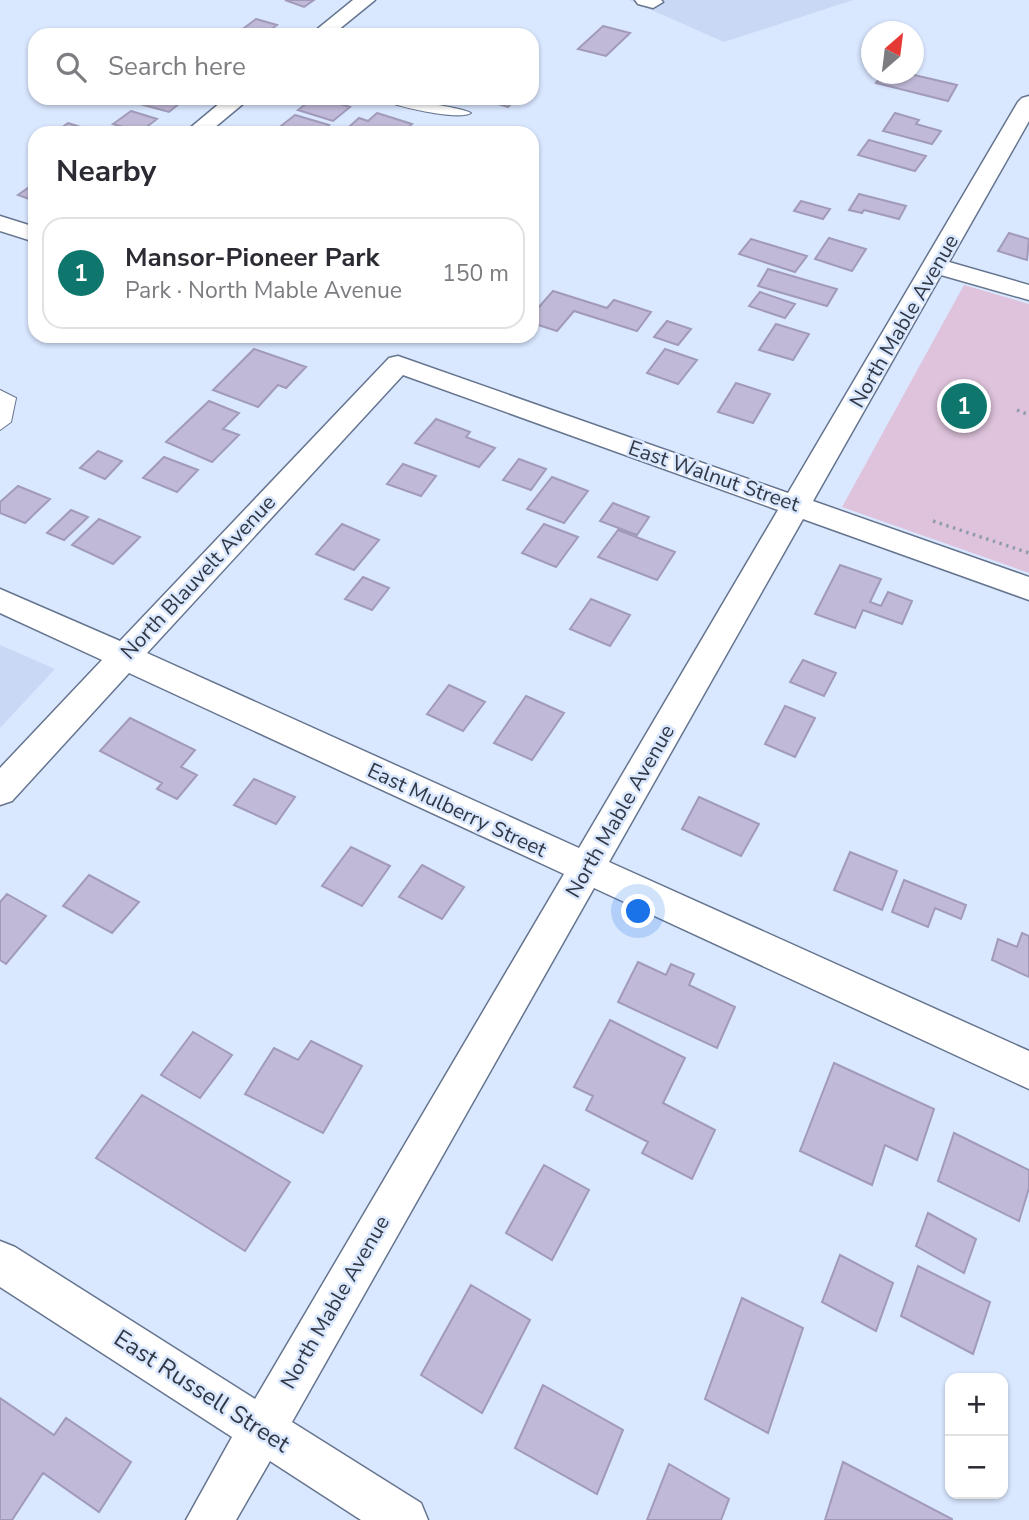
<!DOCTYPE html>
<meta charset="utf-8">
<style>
body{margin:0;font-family:"Nunito Sans",sans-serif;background:#f7f7f7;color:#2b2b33}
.controls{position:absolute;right:21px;bottom:21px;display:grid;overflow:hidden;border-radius:14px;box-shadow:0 2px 5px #0004}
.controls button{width:63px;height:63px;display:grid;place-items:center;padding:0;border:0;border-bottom:2px solid #e1e1e2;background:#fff;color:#2b2b33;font:35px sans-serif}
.compass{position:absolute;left:861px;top:21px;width:63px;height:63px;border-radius:50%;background:#fff;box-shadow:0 2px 5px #0004;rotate:28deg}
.you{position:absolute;left:639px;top:912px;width:24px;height:24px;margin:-18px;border:5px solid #fff;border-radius:50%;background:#1a73e8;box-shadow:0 0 0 10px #1a73e833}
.badge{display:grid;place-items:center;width:46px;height:46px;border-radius:50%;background:#0f766e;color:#fff;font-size:23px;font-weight:700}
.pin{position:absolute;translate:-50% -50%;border:4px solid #fff;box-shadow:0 2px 7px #0006}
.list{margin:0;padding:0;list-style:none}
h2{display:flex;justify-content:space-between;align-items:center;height:91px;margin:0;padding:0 28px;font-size:30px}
h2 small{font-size:23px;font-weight:400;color:#7c7c81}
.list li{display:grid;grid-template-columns:46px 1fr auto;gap:21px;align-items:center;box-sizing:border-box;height:112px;margin:0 14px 14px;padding:0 14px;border:2px solid #e1e1e2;border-radius:21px}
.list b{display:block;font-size:26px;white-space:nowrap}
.list p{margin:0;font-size:23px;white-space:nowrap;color:#7c7c81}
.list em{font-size:23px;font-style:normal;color:#7c7c81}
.icon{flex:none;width:38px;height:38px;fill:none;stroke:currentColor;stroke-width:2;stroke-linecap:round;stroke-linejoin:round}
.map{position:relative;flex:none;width:1029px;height:1520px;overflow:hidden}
.search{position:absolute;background:#fff;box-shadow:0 2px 5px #0004;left:28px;top:28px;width:511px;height:77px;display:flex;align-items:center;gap:18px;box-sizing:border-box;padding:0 24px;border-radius:21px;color:#7c7c81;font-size:26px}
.panel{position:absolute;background:#fff;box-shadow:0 2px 5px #0004;left:28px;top:126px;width:511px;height:217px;border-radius:21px}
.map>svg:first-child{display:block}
.built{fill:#c9d8f5}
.green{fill:#dfc3dc}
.building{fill:#c0b9d8;stroke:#a19ab8;stroke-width:2}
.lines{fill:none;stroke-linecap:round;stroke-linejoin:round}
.service-casing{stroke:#66758f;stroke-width:2}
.minor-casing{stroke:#66758f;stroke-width:3}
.path{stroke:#919bae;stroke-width:3.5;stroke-dasharray:2.5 4.5;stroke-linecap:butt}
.service{fill:#fff;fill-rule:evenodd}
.minor{fill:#fff;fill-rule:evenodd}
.labels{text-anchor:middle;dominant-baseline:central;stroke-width:5;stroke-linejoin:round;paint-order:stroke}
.street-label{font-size:21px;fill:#323844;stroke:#d9e7ff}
.near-street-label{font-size:24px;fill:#323844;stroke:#d9e7ff}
</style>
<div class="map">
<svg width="1029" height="1520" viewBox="0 0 1029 1520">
<rect width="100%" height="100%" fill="#d9e7ff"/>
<path class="built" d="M629 0H853L724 42Z
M0 645 55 669 0 728Z"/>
<path class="green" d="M964 285 1029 304V573L842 507Z"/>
<path class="building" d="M285 0H314L304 7Z
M256 19 277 25 264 35 236 34Z
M603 26 630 33 606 56 578 49Z
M883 74H910L957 85 948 101 876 83Z
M147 98H186L169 112 140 104Z
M313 98H319L350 107 333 121 298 110Z
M479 98H517L508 107Z
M131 111 157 119 140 132 113 124Z
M377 113 412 124 402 133H374L350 126 359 118 368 121Z
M895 113 919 120 916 124 941 131 932 144 883 131Z
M295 115 329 125 320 133H272Z
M68 123 99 133H54Z
M869 140 926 156 915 171 858 155Z
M35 183V201L18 195Z
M859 194 906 206 899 219 864 210 862 213 849 210Z
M801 201 830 209 823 219 794 211Z
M1009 233 1029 239 1027 260 998 251Z
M829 238 866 249 852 271 815 259Z
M751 239 807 256 795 272 739 254Z
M768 269 837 289 827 306 758 286Z
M553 291 607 308 614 300 651 312 637 331 574 311 557 331 532 323V315Z
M760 292 795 304 785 318 749 306Z
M667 321 691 329 678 345 654 337Z
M776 324 809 334 793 360 759 350Z
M254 349 306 367 286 388 278 385 258 407 213 390Z
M665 349 697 360 678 384 647 373Z
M736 383 770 394 753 423 718 412Z
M209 401 239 413 223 429 239 435 212 462 166 442Z
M436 419 470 432 466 437 495 448 479 467 415 443Z
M98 451 122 461 105 479 80 468Z
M164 457 198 470 177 492 143 478Z
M519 459 546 469 531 490 503 480Z
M403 464 436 476 421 496 387 484Z
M552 477 588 491 564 523 527 509Z
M18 486 50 499 25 523 0 513V502Z
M613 503 649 517 637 535 600 521Z
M71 510 88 517 64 540 47 533Z
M99 519 140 537 113 564 72 545Z
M342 524 379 540 354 570 316 554Z
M544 524 578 537 556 567 522 553Z
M618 530 675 552 657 580 598 557Z
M840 565 881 579 870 602 881 606 888 592 912 601 902 624 863 610 855 628 815 614Z
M363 577 389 588 372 610 345 599Z
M591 599 630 615 610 646 570 629Z
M803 660 836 673 824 696 790 682Z
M449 685 485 702 463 731 427 714Z
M526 696 564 713 532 760 494 743Z
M785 706 815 718 795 757 765 744Z
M130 718 195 750 181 767 197 775 177 799 157 789 162 783 100 751Z
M254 779 295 797 276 824 234 805Z
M699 797 759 824 741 856 682 829Z
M351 847 390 866 362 906 322 886Z
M850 852 897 871 882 910 834 890Z
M422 865 464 887 442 919 399 897Z
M89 875 139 902 112 933 63 906Z
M904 880 966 905 961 919 935 908 928 927 892 912Z
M7 894 46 916 6 964 0 960V902Z
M1022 933 1029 936V977L992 960 998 939 1017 947Z
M638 962 666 975 671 964 694 974 689 985 735 1007 717 1048 618 1002Z
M610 1020 685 1058 663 1103 715 1130 692 1179 642 1153 648 1142 586 1110 593 1096 574 1087Z
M193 1032 232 1055 200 1098 161 1075Z
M311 1041 362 1066 323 1133 245 1094 274 1048 298 1060Z
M834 1063 934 1109 917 1160 885 1145 872 1185 800 1151Z
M142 1095 290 1182 245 1251 96 1158Z
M954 1133 1029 1170V1188L1019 1221 938 1181Z
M544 1165 589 1190 552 1260 506 1233Z
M928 1213 976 1239 964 1273 916 1246Z
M840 1255 893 1283 876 1331 822 1302Z
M918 1266 990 1302 973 1354 901 1316Z
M471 1285 530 1320 482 1413 421 1375Z
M742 1298 803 1328 768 1433 705 1399Z
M543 1385 623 1430 597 1494 515 1448Z
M0 1398 54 1435 66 1418 131 1462 99 1512 43 1473 12 1520H0Z
M843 1462 952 1519V1520H825Z
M669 1464 729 1499 721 1520H647Z"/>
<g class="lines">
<defs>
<path id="service" d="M379 98C393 98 462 107 471 113 459 121 391 106 379 98Z
M0 390 16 398 11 422 0 430Z"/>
<path id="minor" d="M353 0H375L332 35H310Z
M635 0H661L663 2 653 8 638 4Z
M1029 96V121L949 262 1029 285V300L941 275 813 501 1029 577V600L803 519 609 862 1029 1051V1089L594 888 292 1422 421 1503 428 1520H361L270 1461 236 1520H186L232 1437 0 1287V1241L15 1247 255 1399 564 874 129 673 12 801 0 805V768L102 660 0 613V589L120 641 389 358 398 356 788 493 1018 102 1022 98ZM403 375 778 510 579 848 147 653Z
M226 98H250L208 133H184Z
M0 216 35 227V242L0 231Z"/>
</defs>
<use href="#service" class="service-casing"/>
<use href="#minor" class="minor-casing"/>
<path class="path" d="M1017 410 1029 415
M933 521 1029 553"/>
<use href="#service" class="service"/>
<use href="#minor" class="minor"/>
</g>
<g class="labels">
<g class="street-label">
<text transform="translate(904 321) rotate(-60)">North Mable Avenue</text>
<text transform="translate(714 476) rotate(19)">East Walnut Street</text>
<text transform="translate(198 577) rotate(-47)">North Blauvelt Avenue</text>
<text transform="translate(457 810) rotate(25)">East Mulberry Street</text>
<text transform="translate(620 811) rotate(-60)">North Mable Avenue</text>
<text transform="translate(335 1302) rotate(-60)">North Mable Avenue</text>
</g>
<g class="near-street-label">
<text transform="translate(202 1391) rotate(33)">East Russell Street</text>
</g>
</g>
</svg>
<div class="controls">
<button>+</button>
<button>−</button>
</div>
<svg class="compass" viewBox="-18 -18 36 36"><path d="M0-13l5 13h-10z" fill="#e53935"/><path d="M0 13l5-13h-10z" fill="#7c7c81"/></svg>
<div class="you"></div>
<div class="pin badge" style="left:964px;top:406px">1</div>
<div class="search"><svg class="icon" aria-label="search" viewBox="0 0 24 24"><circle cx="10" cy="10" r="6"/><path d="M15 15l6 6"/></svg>Search here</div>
<section class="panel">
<h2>Nearby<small></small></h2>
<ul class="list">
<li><span class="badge">1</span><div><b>Mansor-Pioneer Park</b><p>Park · North Mable Avenue</p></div><em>150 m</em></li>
</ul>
</section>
</div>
